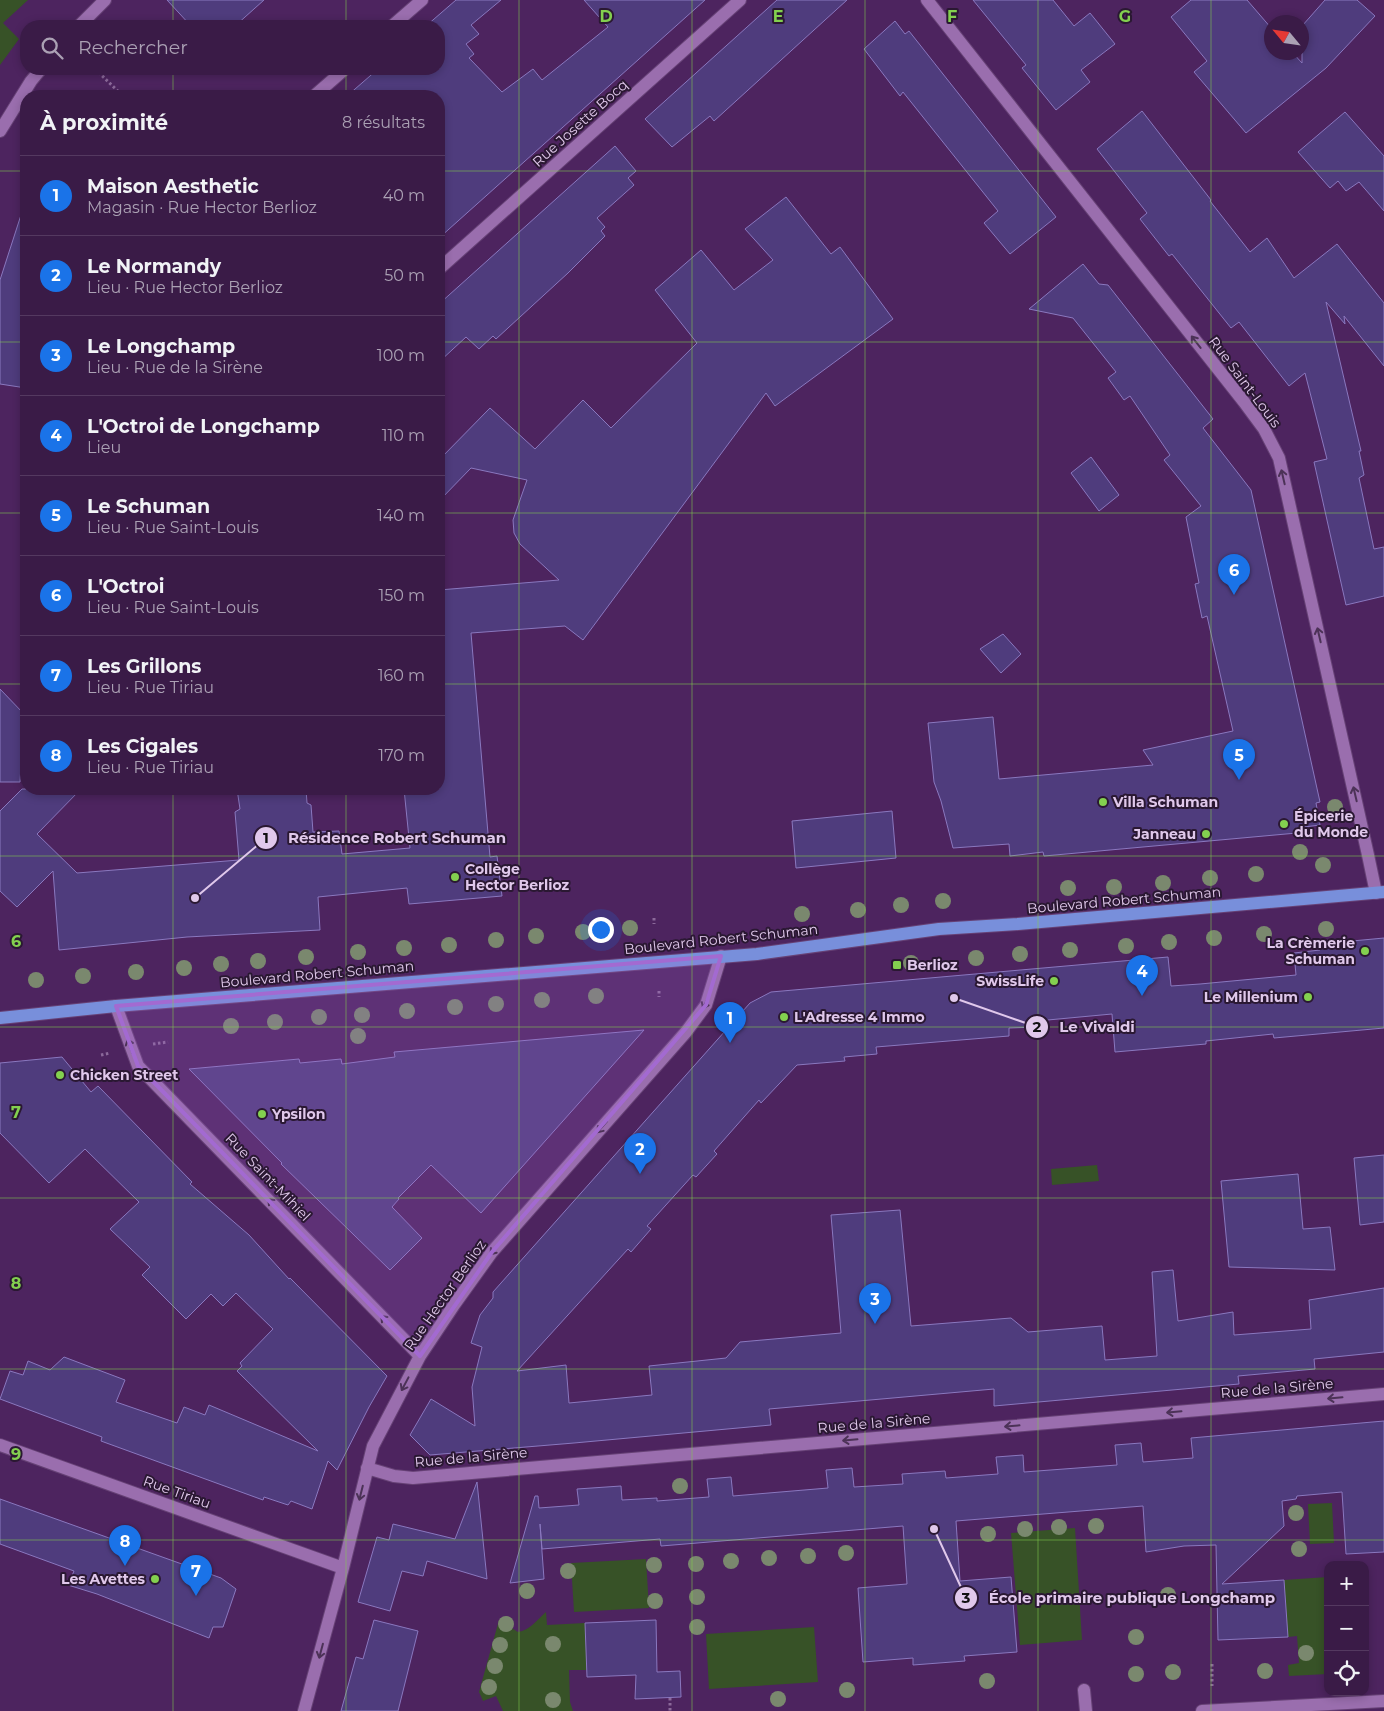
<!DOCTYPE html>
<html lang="fr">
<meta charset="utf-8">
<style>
body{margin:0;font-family:Montserrat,sans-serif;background:#41244e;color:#f1f3f6}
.controls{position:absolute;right:15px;bottom:15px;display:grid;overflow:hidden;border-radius:10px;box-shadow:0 2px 8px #0003}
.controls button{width:45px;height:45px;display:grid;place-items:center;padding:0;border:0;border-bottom:1px solid #543960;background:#3a1b47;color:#f1f3f6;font:25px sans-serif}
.compass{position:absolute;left:1264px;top:15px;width:45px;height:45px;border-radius:50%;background:#3a1b47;box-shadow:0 2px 8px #0003;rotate:299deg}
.you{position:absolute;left:600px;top:929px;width:18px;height:18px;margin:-12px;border:4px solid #fff;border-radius:50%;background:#1a73e8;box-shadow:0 0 0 8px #1a73e833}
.badge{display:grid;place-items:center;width:32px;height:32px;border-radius:50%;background:#1a73e8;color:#fff;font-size:16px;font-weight:700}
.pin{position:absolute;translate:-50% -41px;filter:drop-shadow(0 1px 2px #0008)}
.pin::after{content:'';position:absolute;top:26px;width:18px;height:15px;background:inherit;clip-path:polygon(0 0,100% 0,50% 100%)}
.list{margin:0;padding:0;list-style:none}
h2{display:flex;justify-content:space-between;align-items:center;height:65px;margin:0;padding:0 20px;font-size:21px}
h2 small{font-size:16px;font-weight:400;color:#aba1b4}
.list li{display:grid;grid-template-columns:32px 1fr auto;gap:15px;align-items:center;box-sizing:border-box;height:80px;padding:0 20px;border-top:1px solid #543960}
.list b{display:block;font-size:19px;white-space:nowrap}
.list p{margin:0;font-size:16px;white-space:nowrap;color:#aba1b4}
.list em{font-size:16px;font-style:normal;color:#aba1b4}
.icon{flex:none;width:28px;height:28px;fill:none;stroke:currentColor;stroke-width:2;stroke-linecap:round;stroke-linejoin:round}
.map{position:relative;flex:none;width:1384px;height:1711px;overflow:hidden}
.search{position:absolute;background:#3a1b47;box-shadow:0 2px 8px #0003;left:20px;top:20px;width:425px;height:55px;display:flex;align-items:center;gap:12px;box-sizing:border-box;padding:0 18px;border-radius:20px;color:#aba1b4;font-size:19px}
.panel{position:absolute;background:#3a1b47;box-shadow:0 2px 8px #0003;left:20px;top:90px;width:425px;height:705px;border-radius:20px}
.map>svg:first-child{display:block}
.green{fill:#375227}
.building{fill:#4f3c7d;stroke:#8a78bf}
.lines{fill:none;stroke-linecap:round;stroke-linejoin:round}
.minor-casing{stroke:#664175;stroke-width:14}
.major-casing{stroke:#664175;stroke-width:14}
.path{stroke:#8b699a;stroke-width:3;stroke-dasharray:2.5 2.5;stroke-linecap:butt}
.minor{stroke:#9a6eae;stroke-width:12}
.major{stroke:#788fdb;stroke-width:12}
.tree{fill:#7a886e}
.oneway{stroke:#4c3257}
.marked{fill:#a36ad1;fill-opacity:0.2;stroke:#a36ad1;stroke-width:4;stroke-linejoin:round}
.grid{fill:none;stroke:#83d04f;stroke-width:1;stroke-opacity:0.55}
.poi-dot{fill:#83d04f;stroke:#2a1832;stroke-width:2}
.labels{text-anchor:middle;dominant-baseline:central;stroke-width:4;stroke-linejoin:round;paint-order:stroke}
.street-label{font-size:14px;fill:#e0c8eb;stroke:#2a1832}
.poi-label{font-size:14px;font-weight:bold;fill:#e0c8eb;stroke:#2a1832;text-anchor:start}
.grid-label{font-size:16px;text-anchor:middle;font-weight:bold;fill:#83d04f;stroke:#2a1832;stroke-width:4;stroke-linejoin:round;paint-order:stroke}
.leader{fill:none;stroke:#e0c8eb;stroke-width:2}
.callout-dot{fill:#e0c8eb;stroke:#2a1832;stroke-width:2}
.mark-label{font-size:15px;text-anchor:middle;font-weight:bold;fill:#111}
.callout-label{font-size:15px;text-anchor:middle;font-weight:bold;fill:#e0c8eb;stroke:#2a1832;stroke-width:4;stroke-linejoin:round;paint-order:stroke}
</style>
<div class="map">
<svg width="1384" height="1711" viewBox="0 0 1384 1711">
<rect width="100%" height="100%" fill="#4d245f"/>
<path class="green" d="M0 0H28L3 23 19 39 0 65Z
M1097 1165 1099 1181 1052 1185 1051 1169Z
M1332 1503 1334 1543 1310 1544 1308 1504Z
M1075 1528 1082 1640 1020 1645 1011 1533Z
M646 1559 649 1608 574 1612 571 1563Z
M1328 1577V1674L1289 1676 1288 1665 1299 1663 1297 1636 1288 1637 1284 1580Z
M546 1612 547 1625 585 1623 587 1670H569L570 1702 573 1711H503L496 1696 483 1701 479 1692 499 1620 518 1632C530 1630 537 1620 546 1612Z
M814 1627 818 1682 709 1689 706 1634Z"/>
<path class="building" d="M167 0H264L235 26H191Z
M456 0H501L471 25 479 34 466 44 474 54 469 58 502 92 533 69 542 80 608 27 584 0H705L439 238V96H347L378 69H439V26H426Z
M777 0H847L714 121 710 116 672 147 645 119Z
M973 0H1053L1074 26 1090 13 1115 44 1081 70 1090 82 1056 110 1022 68 1026 65Z
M1191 0H1247L1272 29V52H1292L1302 63V26L1325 0H1357L1375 16 1326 68 1246 133 1194 72 1207 61 1171 17Z
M895 21 905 34 909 31 1056 217 1010 254 984 223 998 211 903 92 900 96 864 49Z
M1142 111 1211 200 1210 201 1250 252 1267 238 1294 278 1337 244 1384 303V366L1344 316 1345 324 1326 302 1361 451H1359L1364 475 1359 478 1374 549 1384 547V596L1346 605 1314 462 1327 459 1305 373 1289 386 1239 322 1231 328 1172 254 1169 256 1140 219 1147 213 1097 149Z
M1345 112 1384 156V211L1359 182 1346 191 1338 181 1330 188 1298 152Z
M615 146 636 171 628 178 634 185 597 218 605 227 601 231 605 236 568 273 496 339 493 336 479 349 466 337 439 362V304Z
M786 197 831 254 840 247 893 319 775 406 766 393 583 640 565 626 471 633 490 857 497 856 502 896 409 904 407 888 318 897 320 930 187 937 59 950 53 871 17 907 0 891V811L22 789H81L37 834 77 873 239 860 235 812 240 809 237 789H306L307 803 311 805 313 832 339 831 342 854 410 848 404 789H439V590L559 580 520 544 514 533 513 520 527 480 471 468 439 501V460L490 408 535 449 583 400 611 428 697 343 655 290 701 250 734 290 773 260 745 229Z
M21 215 26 216V388L0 384V280Z
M1083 264 1099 284 1108 285 1213 419 1203 428 1251 490 1320 802 1316 803 1320 825 1296 828 1297 833 1044 856 1043 852 1010 856 1009 844 953 848 941 801 934 782 928 723 993 717 999 779 1153 765 1143 750 1233 731 1207 616 1202 618 1195 584 1199 583 1186 517 1201 506 1164 460 1170 455 1130 396 1124 400 1108 378 1116 372 1073 318 1029 309Z
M1091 457 1119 495 1099 511 1071 473Z
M1003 634 1021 654 1001 673 980 649Z
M0 689 24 714 20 782H0Z
M892 811 896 858 796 868 792 821Z
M1384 938V1028L1274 1038 1273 1034 1206 1041V1044L1115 1052 1112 1014 1037 1021 1038 1027 1009 1028V1036L876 1047 877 1054 844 1057 845 1061 797 1065 761 1103 759 1100 714 1151 717 1154 696 1177 693 1175 647 1226 651 1229 631 1252 628 1249 517 1371 566 1365 569 1403 652 1395 649 1366 726 1358 740 1342 841 1333 831 1215 900 1210 911 1326 1011 1318 1028 1332 1102 1326 1105 1360 1157 1356 1152 1272 1173 1270 1178 1321 1233 1312 1234 1335 1311 1329 1309 1300 1384 1288V1352L1314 1359 1315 1369 1238 1376 1239 1384 994 1406V1389L769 1409 771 1425 574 1443 430 1455 410 1435 431 1399 475 1426 472 1387 482 1347 471 1343 480 1315 493 1298V1292L750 1003 771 992 1168 957 1171 986 1200 984 1296 975 1294 953 1320 950V944Z
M644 1030 481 1213 431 1165 398 1198 399 1199 392 1207 422 1238 390 1270 281 1164 282 1163 189 1069 299 1059 300 1063 341 1059 342 1064 395 1057 394 1052Z
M62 1057 91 1092 98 1086 192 1182 190 1184 249 1235 289 1279 290 1278 387 1376 369 1407 337 1470 328 1461 312 1509 291 1501 288 1505 264 1497 263 1500 101 1441 102 1437 0 1399 10 1371 23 1375 28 1361 50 1370 64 1357 125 1380 116 1402 177 1423 184 1407 205 1415 209 1405 318 1451 237 1371 242 1366 240 1363 273 1329 236 1293 223 1306 211 1294 186 1319 142 1275 150 1267 110 1229 139 1202 85 1149 49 1183 0 1133V1063Z
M1384 1155V1222L1360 1225 1354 1158Z
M1298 1174 1303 1229 1330 1227 1335 1270 1229 1267 1221 1181Z
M1384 1421V1552L1346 1554 1342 1492 1297 1496 1296 1499 1282 1501 1284 1526 1222 1584 1284 1580 1288 1637 1218 1640 1216 1545 1184 1546 1146 1552 1143 1506 956 1521 960 1581 1011 1577 1017 1652 964 1656 965 1661 913 1665V1658L863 1662 858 1588 907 1584 903 1526 661 1546 660 1539 542 1549 540 1524 544 1579 510 1583 535 1496H538L539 1508 579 1505 577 1489 621 1486 622 1500 657 1498V1501L709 1497 707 1479 731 1477 733 1496 828 1488 826 1470 852 1468 854 1487 903 1484 902 1474 945 1471 946 1478 998 1474 996 1457 1023 1455 1024 1472 1117 1465 1115 1445 1141 1443 1143 1462 1193 1458 1191 1438Z
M477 1482 487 1579 427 1561 423 1576 402 1571 390 1611 358 1602 377 1537 389 1540 393 1524 455 1539Z
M0 1499 221 1578 236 1589 223 1627H213L209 1638 97 1594 68 1585 74 1571 0 1544Z
M374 1620 418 1631 398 1711H341L356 1657 363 1659Z
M656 1620 657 1672 680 1671 681 1697 635 1699 636 1675 587 1677 585 1623Z"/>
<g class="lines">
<defs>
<path id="minor" d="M927 0 1244 402 1264 429 1279 458 1368 855 1376 893
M79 26 105 0
M392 26 422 0
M314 96 345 69
M0 131 31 81 41 69
M439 269 740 0
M116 1006 138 1066 420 1356
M0 1445 343 1568
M367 1468 394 1476 413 1478 1384 1394
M1084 1690 1086 1711
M304 1711 343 1568 373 1446 420 1356 454 1305 492 1252 686 1032 706 1005 721 956
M1202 1711 1384 1701"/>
<path id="major" d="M0 1018 116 1006 757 954 939 929 1018 924 1384 892"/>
</defs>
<use href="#minor" class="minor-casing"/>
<use href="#major" class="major-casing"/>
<path class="path" d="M95 69 123 96
M654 918V924
M659 991V997
M153 1044 168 1042
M101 1055 110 1053
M1212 1664V1686
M670 1698V1711"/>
<use href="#minor" class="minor"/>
<use href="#major" class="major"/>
</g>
<g class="tree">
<circle cx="1335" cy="807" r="8"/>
<circle cx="1300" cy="852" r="8"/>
<circle cx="1323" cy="865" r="8"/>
<circle cx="1256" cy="874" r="8"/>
<circle cx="1210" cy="878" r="8"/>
<circle cx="1163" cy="883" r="8"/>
<circle cx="1114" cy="887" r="8"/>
<circle cx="1068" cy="888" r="8"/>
<circle cx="943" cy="901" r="8"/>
<circle cx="901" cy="905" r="8"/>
<circle cx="858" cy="910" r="8"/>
<circle cx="802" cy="914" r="8"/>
<circle cx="630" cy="928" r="8"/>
<circle cx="1326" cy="929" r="8"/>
<circle cx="583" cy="932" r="8"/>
<circle cx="1264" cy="934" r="8"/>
<circle cx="536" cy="936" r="8"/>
<circle cx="1214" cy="938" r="8"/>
<circle cx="496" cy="940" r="8"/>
<circle cx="1169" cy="942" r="8"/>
<circle cx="449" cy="945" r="8"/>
<circle cx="1126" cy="946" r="8"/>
<circle cx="404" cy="948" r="8"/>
<circle cx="1070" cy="950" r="8"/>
<circle cx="358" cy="952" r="8"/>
<circle cx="1020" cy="954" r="8"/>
<circle cx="306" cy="957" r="8"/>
<circle cx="976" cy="958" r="8"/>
<circle cx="258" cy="961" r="8"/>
<circle cx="911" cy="963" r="8"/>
<circle cx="221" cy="964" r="8"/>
<circle cx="184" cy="968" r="8"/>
<circle cx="136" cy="972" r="8"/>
<circle cx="83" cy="976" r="8"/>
<circle cx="36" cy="980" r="8"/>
<circle cx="596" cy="996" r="8"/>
<circle cx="542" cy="1000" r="8"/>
<circle cx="496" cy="1004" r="8"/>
<circle cx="455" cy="1007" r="8"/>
<circle cx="407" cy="1011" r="8"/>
<circle cx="362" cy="1015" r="8"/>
<circle cx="319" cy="1017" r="8"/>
<circle cx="275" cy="1022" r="8"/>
<circle cx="231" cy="1026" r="8"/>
<circle cx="358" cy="1036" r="8"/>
<circle cx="680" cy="1486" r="8"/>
<circle cx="1296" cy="1513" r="8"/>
<circle cx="1096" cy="1526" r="8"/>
<circle cx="1059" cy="1527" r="8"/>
<circle cx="1025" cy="1529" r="8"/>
<circle cx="988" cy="1534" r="8"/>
<circle cx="1299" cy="1549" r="8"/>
<circle cx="846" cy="1553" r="8"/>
<circle cx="808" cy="1556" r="8"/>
<circle cx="769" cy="1558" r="8"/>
<circle cx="731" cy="1561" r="8"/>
<circle cx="696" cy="1564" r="8"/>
<circle cx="654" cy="1565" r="8"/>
<circle cx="568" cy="1571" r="8"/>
<circle cx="527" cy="1591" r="8"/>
<circle cx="1168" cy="1595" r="8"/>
<circle cx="697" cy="1597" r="8"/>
<circle cx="655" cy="1601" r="8"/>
<circle cx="506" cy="1624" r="8"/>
<circle cx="697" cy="1627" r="8"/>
<circle cx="1136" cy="1637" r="8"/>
<circle cx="553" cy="1644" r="8"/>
<circle cx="500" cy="1645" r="8"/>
<circle cx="1306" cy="1653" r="8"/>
<circle cx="495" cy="1666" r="8"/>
<circle cx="1265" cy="1671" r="8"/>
<circle cx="1173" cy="1672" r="8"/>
<circle cx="1136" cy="1674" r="8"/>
<circle cx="987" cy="1681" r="8"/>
<circle cx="489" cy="1687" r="8"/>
<circle cx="847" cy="1690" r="8"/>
<circle cx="778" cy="1699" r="8"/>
<circle cx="553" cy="1700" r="8"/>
</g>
<defs><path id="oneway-shaft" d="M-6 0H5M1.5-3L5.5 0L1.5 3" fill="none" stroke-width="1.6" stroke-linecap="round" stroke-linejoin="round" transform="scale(1.25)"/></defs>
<g class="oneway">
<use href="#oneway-shaft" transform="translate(1196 342) rotate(-128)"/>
<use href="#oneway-shaft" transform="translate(1283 477) rotate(-103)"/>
<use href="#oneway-shaft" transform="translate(1319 635) rotate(-103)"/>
<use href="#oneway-shaft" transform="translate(1355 794) rotate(-103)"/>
<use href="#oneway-shaft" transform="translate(706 1002) rotate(115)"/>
<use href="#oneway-shaft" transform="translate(130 1046) rotate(-110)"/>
<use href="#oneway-shaft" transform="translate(602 1127) rotate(131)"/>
<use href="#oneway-shaft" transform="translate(273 1204) rotate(-134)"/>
<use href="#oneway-shaft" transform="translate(495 1249) rotate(130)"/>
<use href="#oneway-shaft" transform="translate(386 1321) rotate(-134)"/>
<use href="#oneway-shaft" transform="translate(405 1384) rotate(118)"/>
<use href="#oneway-shaft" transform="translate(1335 1398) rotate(175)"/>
<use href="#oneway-shaft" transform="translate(1174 1412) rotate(175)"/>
<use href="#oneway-shaft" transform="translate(1012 1426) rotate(175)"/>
<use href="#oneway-shaft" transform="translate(850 1440) rotate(175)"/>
<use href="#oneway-shaft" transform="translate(361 1493) rotate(104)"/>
<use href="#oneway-shaft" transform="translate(321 1651) rotate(105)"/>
</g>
<path class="marked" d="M721 956 706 1005 492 1252 420 1356 138 1066 116 1006Z"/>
<path class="grid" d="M173 0V26M346 0V26M519 0V1711M692 0V1711M865 0V1711M1038 0V1711M1211 0V1711M173 69V96M346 69V96M0 171H26M439 171H1384M0 342H26M439 342H1384M0 513H26M439 513H1384M0 684H26M439 684H1384M173 789V1711M346 789V1711M0 856H1384M0 1027H1384M0 1198H1384M0 1369H1384M0 1540H1384"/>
<g class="poi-dot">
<circle cx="1103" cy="802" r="5"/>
<circle cx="1284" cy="824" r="5"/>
<circle cx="1206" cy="834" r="5"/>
<circle cx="455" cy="877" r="5"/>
<circle cx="1365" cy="951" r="5"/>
<rect x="892" y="960" width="10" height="10" rx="2.5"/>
<circle cx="1054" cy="981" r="5"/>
<circle cx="1308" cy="997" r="5"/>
<circle cx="784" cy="1017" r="5"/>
<circle cx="60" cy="1075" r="5"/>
<circle cx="262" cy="1114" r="5"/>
<circle cx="155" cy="1579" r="5"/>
</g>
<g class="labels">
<g class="street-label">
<text transform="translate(580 123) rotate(-42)">Rue Josette Bocq</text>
<text transform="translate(1245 382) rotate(53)">Rue Saint-Louis</text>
<text transform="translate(1124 900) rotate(-5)">Boulevard Robert Schuman</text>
<text transform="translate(721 939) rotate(-6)">Boulevard Robert Schuman</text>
<text transform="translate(317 974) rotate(-5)">Boulevard Robert Schuman</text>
<text transform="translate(268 1177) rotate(46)">Rue Saint-Mihiel</text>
<text transform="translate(445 1295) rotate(-55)">Rue Hector Berlioz</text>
<text transform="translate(1277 1388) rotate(-5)">Rue de la Sirène</text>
<text transform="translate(874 1423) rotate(-5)">Rue de la Sirène</text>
<text transform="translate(471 1457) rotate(-5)">Rue de la Sirène</text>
<text transform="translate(177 1492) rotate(20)">Rue Tiriau</text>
</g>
<g class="poi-label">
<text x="1113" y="802">Villa Schuman</text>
<text x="1294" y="816">Épicerie<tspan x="1294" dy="16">du Monde</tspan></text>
<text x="1196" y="834" text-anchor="end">Janneau</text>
<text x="465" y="869">Collège<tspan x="465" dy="16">Hector Berlioz</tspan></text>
<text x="1355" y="943" text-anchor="end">La Crèmerie<tspan x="1355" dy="16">Schuman</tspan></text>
<text x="907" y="965">Berlioz</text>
<text x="1044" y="981" text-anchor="end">SwissLife</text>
<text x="1298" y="997" text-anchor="end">Le Millenium</text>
<text x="794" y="1017">L'Adresse 4 Immo</text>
<text x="70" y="1075">Chicken Street</text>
<text x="272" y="1114">Ypsilon</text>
<text x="145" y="1579" text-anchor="end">Les Avettes</text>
</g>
</g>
<g class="grid-label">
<text x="606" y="22">D</text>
<text x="778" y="22">E</text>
<text x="952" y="22">F</text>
<text x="1125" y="22">G</text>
<text x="16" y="947">6</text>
<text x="16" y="1118">7</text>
<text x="16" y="1289">8</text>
<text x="16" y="1460">9</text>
</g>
<path class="leader" d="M195 898L266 838M954 998L1037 1027M934 1529L966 1598"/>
<g class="callout-dot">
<circle cx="195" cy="898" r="5"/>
<circle cx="954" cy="998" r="5"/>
<circle cx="934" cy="1529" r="5"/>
<circle cx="266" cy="838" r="12"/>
<circle cx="1037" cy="1027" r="12"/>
<circle cx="966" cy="1598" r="12"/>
</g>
<g class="mark-label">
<text x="266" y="843">1</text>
<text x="1037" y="1032">2</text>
<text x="966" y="1603">3</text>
</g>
<g class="callout-label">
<text x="397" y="843">Résidence Robert Schuman</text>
<text x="1097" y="1032">Le Vivaldi</text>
<text x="1132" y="1603">École primaire publique Longchamp</text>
</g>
</svg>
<div class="controls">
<button>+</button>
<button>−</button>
<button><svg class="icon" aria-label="locate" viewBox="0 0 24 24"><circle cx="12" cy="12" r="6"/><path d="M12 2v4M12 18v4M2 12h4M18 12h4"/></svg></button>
</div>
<svg class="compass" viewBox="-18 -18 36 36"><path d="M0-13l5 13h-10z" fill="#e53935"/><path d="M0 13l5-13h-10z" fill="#aba1b4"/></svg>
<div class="you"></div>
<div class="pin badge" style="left:730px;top:1043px">1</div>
<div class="pin badge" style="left:640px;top:1174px">2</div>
<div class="pin badge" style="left:875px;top:1324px">3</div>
<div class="pin badge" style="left:1142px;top:996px">4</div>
<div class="pin badge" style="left:1239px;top:780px">5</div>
<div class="pin badge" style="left:1234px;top:595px">6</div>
<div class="pin badge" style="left:196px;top:1596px">7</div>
<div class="pin badge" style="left:125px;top:1566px">8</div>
<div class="search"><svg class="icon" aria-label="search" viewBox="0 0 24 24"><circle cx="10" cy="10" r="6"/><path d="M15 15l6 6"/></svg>Rechercher</div>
<section class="panel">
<h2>À proximité<small>8 résultats</small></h2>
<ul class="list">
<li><span class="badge">1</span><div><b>Maison Aesthetic</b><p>Magasin · Rue Hector Berlioz</p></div><em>40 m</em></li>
<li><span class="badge">2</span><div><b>Le Normandy</b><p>Lieu · Rue Hector Berlioz</p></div><em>50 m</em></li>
<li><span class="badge">3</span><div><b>Le Longchamp</b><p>Lieu · Rue de la Sirène</p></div><em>100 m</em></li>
<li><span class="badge">4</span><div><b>L'Octroi de Longchamp</b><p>Lieu</p></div><em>110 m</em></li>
<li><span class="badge">5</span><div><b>Le Schuman</b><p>Lieu · Rue Saint-Louis</p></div><em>140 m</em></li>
<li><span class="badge">6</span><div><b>L'Octroi</b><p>Lieu · Rue Saint-Louis</p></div><em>150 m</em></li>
<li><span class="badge">7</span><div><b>Les Grillons</b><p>Lieu · Rue Tiriau</p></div><em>160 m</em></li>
<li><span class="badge">8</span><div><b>Les Cigales</b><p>Lieu · Rue Tiriau</p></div><em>170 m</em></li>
</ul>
</section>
</div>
